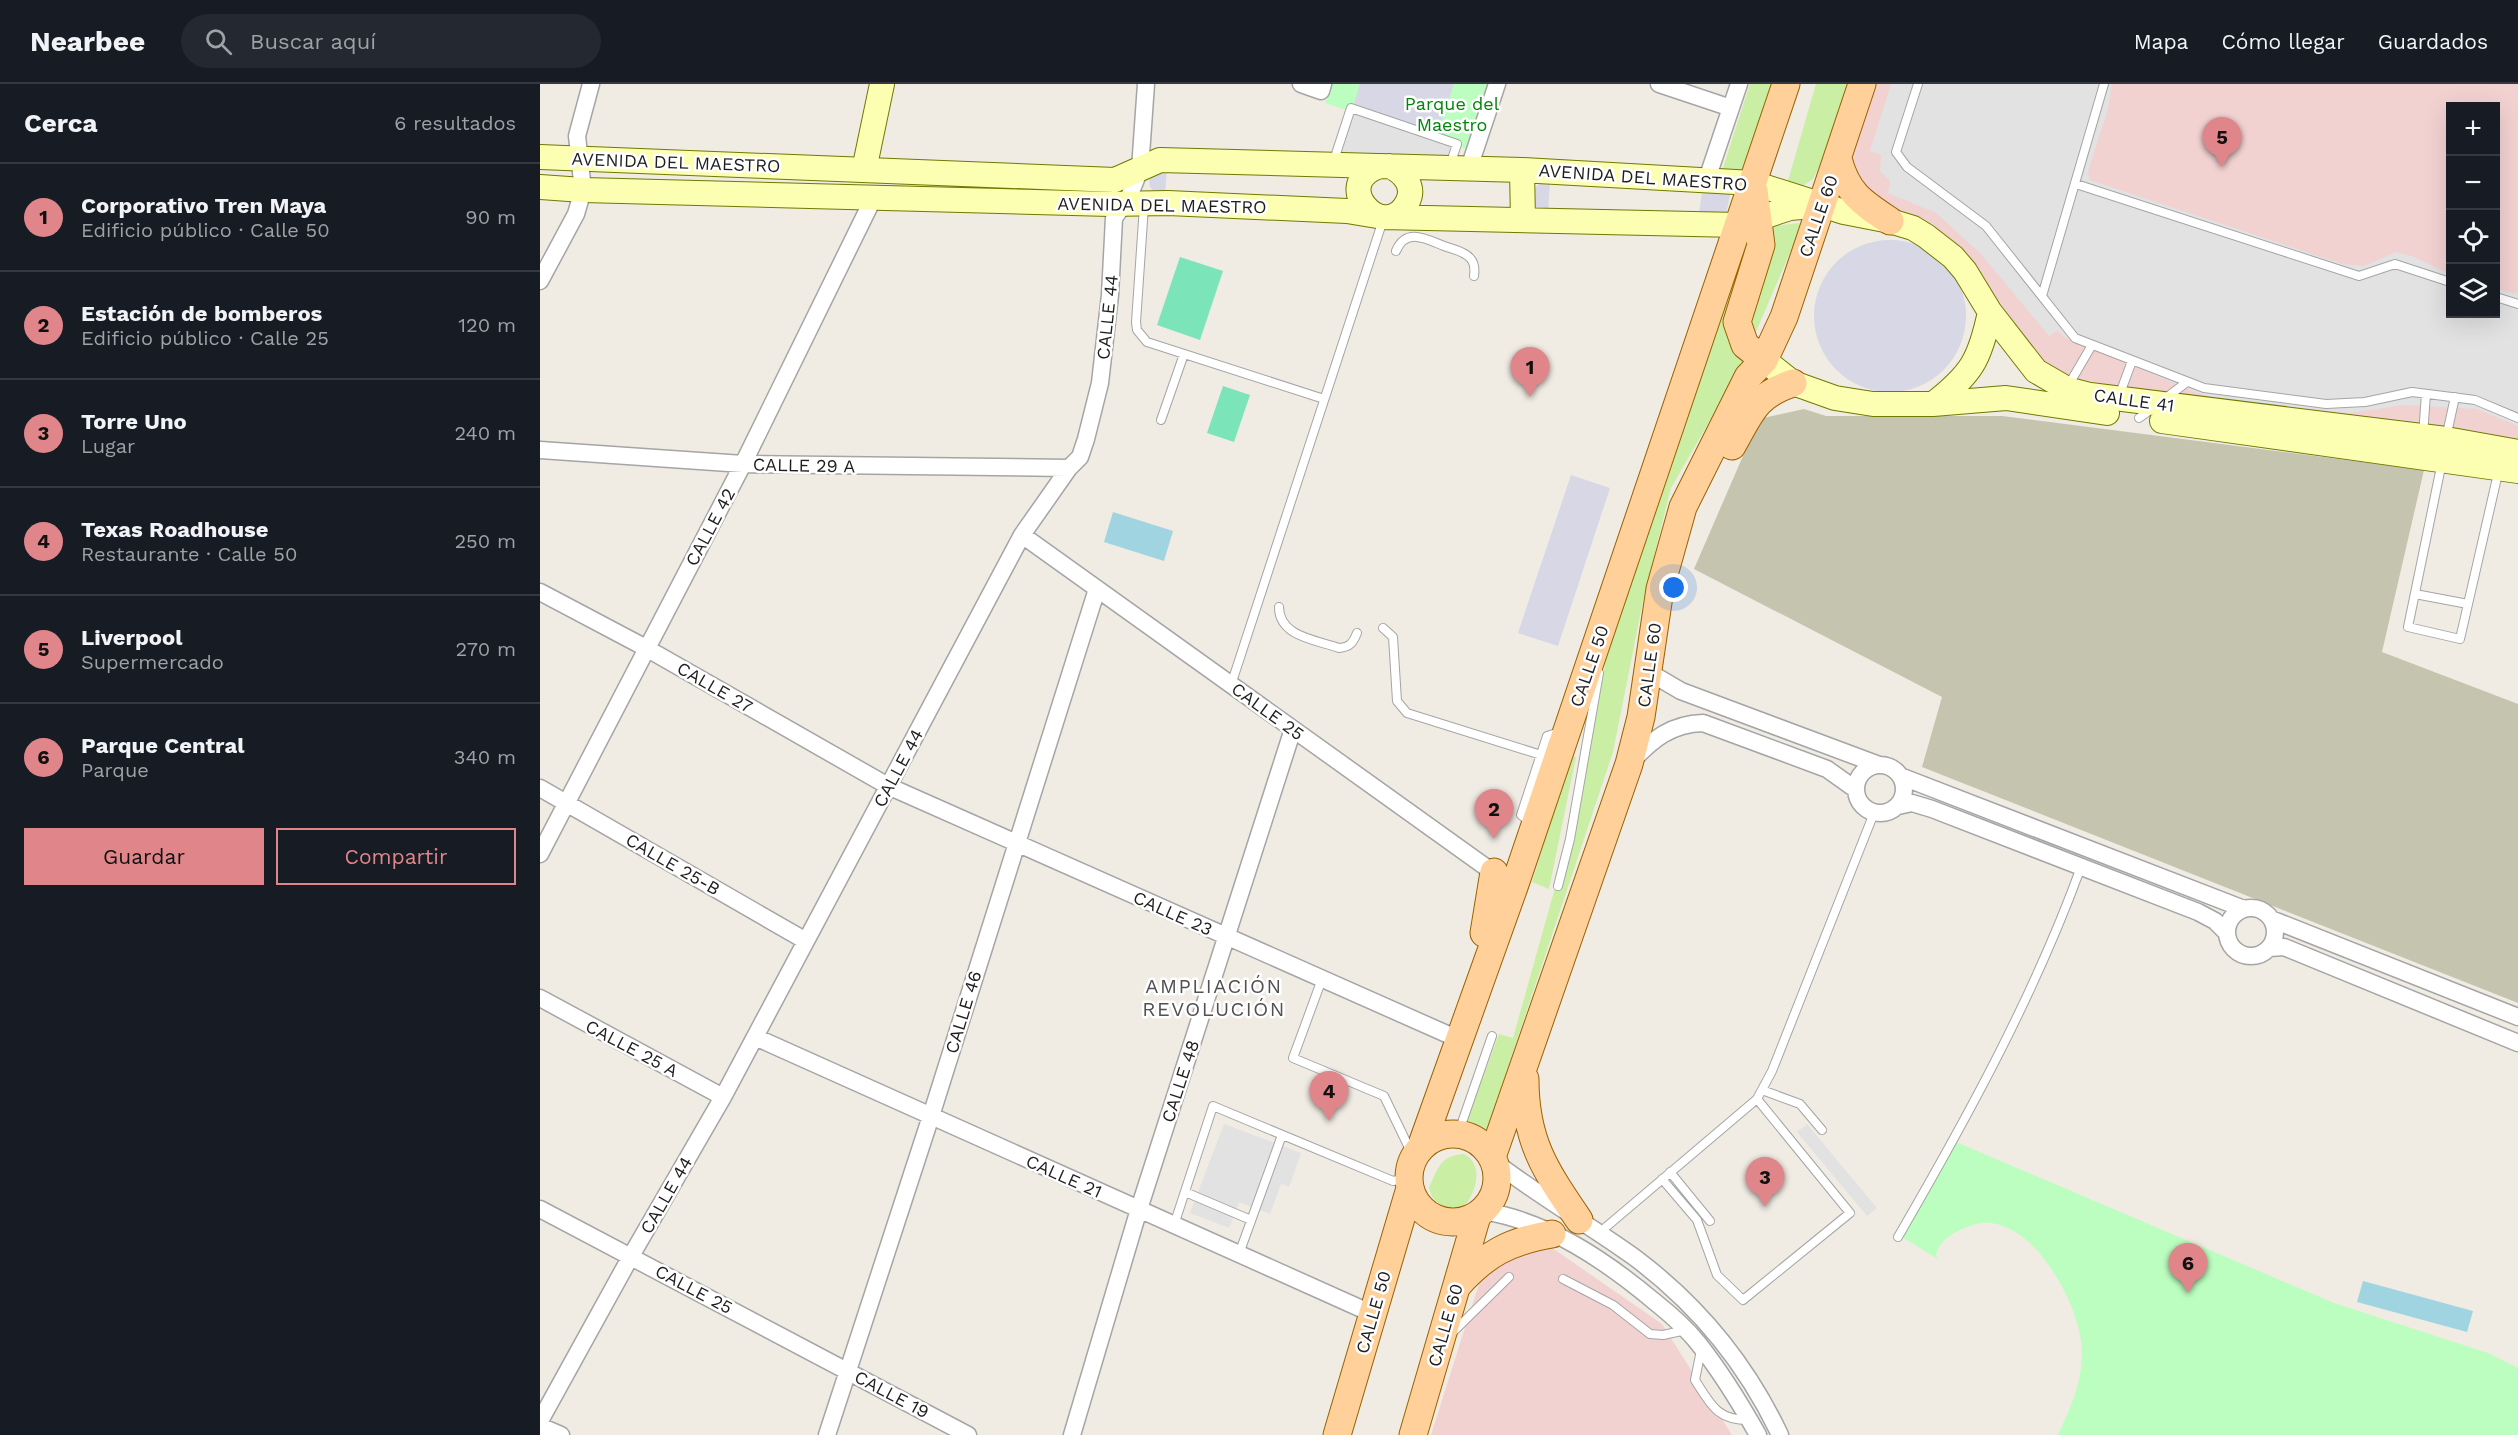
<!DOCTYPE html>
<html lang="es">
<meta charset="utf-8">
<style>
body{margin:0;font-family:"Work Sans",sans-serif;background:#242831;color:#f1f3f6}
.controls{position:absolute;right:18px;top:18px;display:grid;overflow:hidden;border-radius:0px;box-shadow:0 6px 24px #0002}
.controls button{width:54px;height:54px;display:grid;place-items:center;padding:0;border:0;border-bottom:2px solid #363941;background:#171b24;color:#f1f3f6;font:30px sans-serif}
.you{position:absolute;left:1134px;top:504px;width:21px;height:21px;margin:-15px;border:4px solid #fff;border-radius:50%;background:#1a73e8;box-shadow:0 0 0 9px #1a73e833}
.badge{display:grid;place-items:center;width:39px;height:39px;border-radius:50%;background:#e0868a;color:#111;font-size:20px;font-weight:700}
.pin{position:absolute;translate:-50% -50px;filter:drop-shadow(0 2px 3px #0008)}
.pin::after{content:'';position:absolute;top:32px;width:21px;height:18px;background:inherit;clip-path:polygon(0 0,100% 0,50% 100%)}
.list{margin:0;padding:0;list-style:none}
h2{display:flex;justify-content:space-between;align-items:center;height:78px;margin:0;padding:0 24px;font-size:26px}
h2 small{font-size:20px;font-weight:400;color:#9ea1a6}
.list li{display:grid;grid-template-columns:39px 1fr auto;gap:18px;align-items:center;box-sizing:border-box;height:108px;padding:0 24px;border-top:2px solid #363941}
.list b{display:block;font-size:22px;white-space:nowrap}
.list p{margin:0;font-size:20px;white-space:nowrap;color:#9ea1a6}
.list em{font-size:20px;font-style:normal;color:#9ea1a6}
.actions{display:flex;gap:12px;padding:18px 24px}
.actions a{flex:1;padding:14px 0;border:2px solid #e0868a;border-radius:0px;text-align:center;font-size:21px;color:#e0868a}
.actions .main{background:#e0868a;color:#111}
.icon{flex:none;width:33px;height:33px;fill:none;stroke:currentColor;stroke-width:2;stroke-linecap:round;stroke-linejoin:round}
.map{position:relative;flex:none;width:1978px;height:1351px;overflow:hidden}
header{display:flex;align-items:center;gap:36px;box-sizing:border-box;height:84px;padding:0 30px;background:#171b24;border-bottom:2px solid #363941}
header strong{font-size:28px}
nav{display:flex;gap:33px;margin-inline-start:auto;font-size:21px}
.search{width:420px;height:54px;background:#242831;display:flex;align-items:center;gap:15px;box-sizing:border-box;padding:0 21px;border-radius:33px;color:#9ea1a6;font-size:22px}
main{display:flex}
aside{flex:1;background:#171b24}
.map>svg:first-child{display:block}
.commercial{fill:#f2d1d1;fill-rule:evenodd}
.construction{fill:#c5c4ae}
.grass{fill:#cbeea5}
.park{fill:#bcfec0}
.pitch{fill:#7be5b9}
.parking{fill:#e2e2e2}
.plaza{fill:#d7d7e6}
.water{fill:#a0d4e1}
.lines{fill:none;stroke-linecap:round;stroke-linejoin:round}
.lane-casing{stroke:#a5a5a5;stroke-width:10}
.street-casing{stroke:#a5a5a5;stroke-width:19}
.secondary-casing{stroke:#6f7a00;stroke-width:26}
.primary-casing{stroke:#986200;stroke-width:29}
.lane{stroke:#fff;stroke-width:8}
.street{stroke:#fff;stroke-width:16}
.secondary{stroke:#fcfeb2;stroke-width:24}
.primary{stroke:#ffd099;stroke-width:27}
.labels{text-anchor:middle;dominant-baseline:central;stroke-width:5;stroke-linejoin:round;paint-order:stroke}
.park-label{font-size:18px;fill:#03850b;stroke:#fff}
.street-label{font-size:18px;fill:#1e1e1e;stroke:#fff}
.neighbourhood-label{font-size:20px;letter-spacing:1.5px;fill:#515151;stroke:#fff}
</style>
<header>
<strong>Nearbee</strong>
<div class="search"><svg class="icon" aria-label="search" viewBox="0 0 24 24"><circle cx="10" cy="10" r="6"/><path d="M15 15l6 6"/></svg>Buscar aquí</div>
<nav><a>Mapa</a><a>Cómo llegar</a><a>Guardados</a></nav>
</header>
<main>
<aside>
<h2>Cerca<small>6 resultados</small></h2>
<ul class="list">
<li><span class="badge">1</span><div><b>Corporativo Tren Maya</b><p>Edificio público · Calle 50</p></div><em>90 m</em></li>
<li><span class="badge">2</span><div><b>Estación de bomberos</b><p>Edificio público · Calle 25</p></div><em>120 m</em></li>
<li><span class="badge">3</span><div><b>Torre Uno</b><p>Lugar</p></div><em>240 m</em></li>
<li><span class="badge">4</span><div><b>Texas Roadhouse</b><p>Restaurante · Calle 50</p></div><em>250 m</em></li>
<li><span class="badge">5</span><div><b>Liverpool</b><p>Supermercado</p></div><em>270 m</em></li>
<li><span class="badge">6</span><div><b>Parque Central</b><p>Parque</p></div><em>340 m</em></li>
</ul>
<div class="actions"><a class="main">Guardar</a><a>Compartir</a></div>
</aside>
<div class="map">
<svg width="1978" height="1351" viewBox="0 0 1978 1351">
<rect width="100%" height="100%" fill="#f0ebe3"/>
<path class="commercial" d="M1323 0H1978V358L1638 316 1512 289 1425 187 1303 92ZM1910 22H1956V230H1910Z
M1005 1159 1122 1240 1192 1351H891L945 1181Z"/>
<path class="construction" d="M1264 325 1286 332H1462L1884 386 1842 568 1978 620V919L1382 683 1402 613 1154 485 1219 335Z"/>
<path class="grass" d="M1210 0H1232L1203 85 1200 88 1181 90Z
M1276 0H1308L1281 80 1273 95 1261 103 1247 100Z
M1259 139 1261 143 1215 250 1204 232 1233 142Z
M1208 156 1197 270 1203 279 1131 404 1104 512 1073 668 947 1046 927 1037 959 950 973 954 1044 700 1068 563 1202 160Z
M1031 672 1036 673 1009 805 992 798Z
M924 1070C945 1081 936 1109 923 1124L904 1125 892 1113 889 1104C897 1085 901 1071 924 1070Z"/>
<path class="park" d="M791 0H953L931 67 785 19Z
M1416 1058 1794 1219 1948 1269 1978 1284V1351H1518C1530 1325 1541 1301 1542 1272 1544 1227 1495 1134 1442 1139 1433 1140 1424 1144 1416 1148 1407 1152 1397 1162 1396 1172L1401 1177 1362 1153Z"/>
<path class="pitch" d="M640 173 683 187 660 256 617 241Z
M683 302 710 311 694 358 667 349Z"/>
<path class="parking" d="M1351 0H1572L1568 25 1548 87 1550 96 1802 180 1824 182 1856 168 1874 173 1910 190V230H1956V205L1978 210V342L1936 325 1865 321 1809 329 1678 315 1655 308 1524 253 1518 246 1509 252 1441 170 1396 129 1348 109 1350 97 1340 87 1341 71 1330 67Z
M805 26 919 63 914 79 790 71Z
M684 1040 761 1069 749 1103 741 1100 730 1130 699 1118 689 1144 650 1129Z
M1267 1040 1337 1124 1327 1132 1257 1048Z"/>
<path class="plaza" d="M820 0H914L897 50 813 23Z
M627 83 625 111 616 109 610 103 609 93Z
M1001 99H1010L1008 127 999 126 992 119 993 105Z
M1163 101 1191 105 1186 131 1159 130Z
M1274 232a76 76 0 1 1 152 0a76 76 0 1 1-152 0Z
M1031 391 1070 404 1018 562 978 549Z"/>
<path class="water" d="M573 428 633 447 624 477 564 458Z
M1823 1197 1933 1227 1927 1248 1817 1218Z"/>
<g class="lines">
<defs>
<path id="lane" d="M1378 0 1356 68 1367 83 1446 142 1535 254 1664 304 1786 320 1825 318 1872 308 1935 316 1978 334
M793 79 811 24 917 60 910 81
M1536 100 1819 192 1855 180 1910 198
M604 122 596 238 597 246 607 258 784 315
M856 167C866 143 886 155 904 162 912 165 924 167 930 174 935 179 935 185 934 192
M1502 212 1564 0
M1956 213 1978 220
M1528 302 1552 261
M1579 312 1592 277
M1623 316 1647 298
M1599 334 1613 324
M621 336 644 270
M1883 351 1886 310
M1906 354 1915 313
M1902 378 1868 543 1920 555 1959 385
M1875 510 1928 520
M739 523C739 553 777 556 799 564 810 563 813 559 817 549
M843 544 853 553 857 617 867 629 1014 675
M691 601 843 136
M990 738 981 731 1007 652 1020 648
M1018 802 1030 755 1059 589
M782 895 753 974 844 1012 873 1072
M1222 1006 1260 1020 1282 1046
M918 1050 952 952
M1130 1088 1170 1137
M1122 1095 1157 1136 1177 1191 1203 1216 1310 1129 1217 1015
M645 1108 711 1136
M634 1141 673 1022 853 1097 868 1094
M1059 1149 1217 1015 1232 987 1334 729
M1358 1153C1427 1034 1494 912 1541 783
M699 1170 742 1051
M1023 1195 1073 1221 1110 1250 1123 1251 1146 1246
M913 1248 969 1193
M1161 1266 1155 1296C1171 1321 1177 1336 1209 1336"/>
<path id="street" d="M761 0 781 7 783 0
M1119 0 1191 24
M929 84 957 0
M1167 95 1199 0
M0 197 36 130 43 106 37 52 51 0
M0 366 203 380 529 384
M482 451 961 794
M0 508 106 564 348 702 918 955
M1107 587 1141 607 1339 681
M1092 677C1113 655 1131 640 1163 639L1287 685 1315 705
M1316 705a24 24 0 1 1 48 0a24 24 0 1 1-48 0Z
M1360 692 1704 825
M0 704 266 857
M1358 722 1372 719 1392 725 1658 828 1675 837 1686 848
M0 770 203 380 334 113
M1687 848a24 24 0 1 1 48 0a24 24 0 1 1-48 0Z
M1731 835 1978 933
M1729 864 1744 863 1978 959
M0 914 183 1013
M215 953 833 1230
M955 1078C999 1112 1048 1140 1094 1173 1157 1220 1207 1281 1240 1351
M0 1125 428 1351
M943 1127C1008 1137 1066 1177 1115 1218 1130 1230 1146 1244 1158 1259 1181 1288 1200 1319 1218 1351
M0 1337 91 1172 183 1013 482 451 529 384 540 373 546 355 560 299 570 211 574 134 589 113 600 85 606 0
M0 1342 21 1351
M287 1351 391 1032 557 505
M532 1351 599 1125 753 645"/>
<path id="secondary" d="M0 73 575 96 620 76 982 86 1213 99 1304 128 1350 137 1373 144 1386 152 1413 173 1425 187 1450 228 1496 287 1527 305 1550 311 1906 355 1978 368
M840 82C788 99 844 161 867 119 876 103 864 88 849 82
M324 86 342 0
M982 86 983 136
M0 103 43 106 570 120 628 119 807 127 843 133 1198 141 1250 124 1271 122
M1224 276 1253 299 1295 314 1333 320H1393L1466 314 1567 329
M1393 320C1432 290 1440 275 1450 228
M1622 337 1978 387"/>
<path id="primary" d="M1298 75C1307 109 1321 118 1350 137
M1214 107 1221 161 1197 238 1205 261 1224 276
M1192 362C1211 329 1214 312 1253 299
M944 849 954 788
M985 995C985 1057 1005 1086 1039 1136
M869 1094a44 44 0 1 1 88 0a44 44 0 1 1-88 0Z
M881 1063 974 803 1246 0
M952 1073 1089 680 1101 633 1120 505 1143 423 1208 293 1224 276 1244 233 1322 0
M917 1202C945 1170 970 1157 1012 1150
M797 1351 870 1104
M873 1351 937 1132"/>
</defs>
<use href="#lane" class="lane-casing"/>
<use href="#street" class="street-casing"/>
<use href="#secondary" class="secondary-casing"/>
<use href="#primary" class="primary-casing"/>
<use href="#lane" class="lane"/>
<use href="#street" class="street"/>
<use href="#secondary" class="secondary"/>
<use href="#primary" class="primary"/>
</g>
<g class="labels">
<g class="park-label">
<text x="912" y="19">Parque del<tspan x="912" dy="21">Maestro</tspan></text>
</g>
<g class="street-label">
<text transform="translate(136 78) rotate(2)">AVENIDA DEL MAESTRO</text>
<text transform="translate(1103 93) rotate(4)">AVENIDA DEL MAESTRO</text>
<text transform="translate(622 121) rotate(1)">AVENIDA DEL MAESTRO</text>
<text transform="translate(1278 132) rotate(-71)">CALLE 60</text>
<text transform="translate(567 233) rotate(-84)">CALLE 44</text>
<text transform="translate(1594 316) rotate(8)">CALLE 41</text>
<text transform="translate(264 381) rotate(1)">CALLE 29 A</text>
<text transform="translate(170 443) rotate(-62)">CALLE 42</text>
<text transform="translate(1109 581) rotate(-82)">CALLE 60</text>
<text transform="translate(1049 582) rotate(-71)">CALLE 50</text>
<text transform="translate(175 603) rotate(30)">CALLE 27</text>
<text transform="translate(728 627) rotate(36)">CALLE 25</text>
<text transform="translate(358 684) rotate(-62)">CALLE 44</text>
<text transform="translate(133 780) rotate(30)">CALLE 25-B</text>
<text transform="translate(633 829) rotate(24)">CALLE 23</text>
<text transform="translate(423 928) rotate(-73)">CALLE 46</text>
<text transform="translate(92 964) rotate(28)">CALLE 25 A</text>
<text transform="translate(640 997) rotate(-72)">CALLE 48</text>
<text transform="translate(524 1092) rotate(24)">CALLE 21</text>
<text transform="translate(126 1111) rotate(-60)">CALLE 44</text>
<text transform="translate(154 1205) rotate(28)">CALLE 25</text>
<text transform="translate(833 1228) rotate(-74)">CALLE 50</text>
<text transform="translate(905 1241) rotate(-74)">CALLE 60</text>
<text transform="translate(352 1310) rotate(28)">CALLE 19</text>
</g>
<g class="neighbourhood-label">
<text x="674" y="902">AMPLIACIÓN<tspan x="674" dy="23">REVOLUCIÓN</tspan></text>
</g>
</g>
</svg>
<div class="controls">
<button>+</button>
<button>−</button>
<button><svg class="icon" aria-label="locate" viewBox="0 0 24 24"><circle cx="12" cy="12" r="6"/><path d="M12 2v4M12 18v4M2 12h4M18 12h4"/></svg></button>
<button><svg class="icon" aria-label="layers" viewBox="0 0 24 24"><path d="M12 4l9 5-9 5-9-5zM3 14l9 5 9-5"/></svg></button>
</div>
<div class="you"></div>
<div class="pin badge" style="left:990px;top:313px">1</div>
<div class="pin badge" style="left:954px;top:755px">2</div>
<div class="pin badge" style="left:1225px;top:1123px">3</div>
<div class="pin badge" style="left:789px;top:1037px">4</div>
<div class="pin badge" style="left:1682px;top:83px">5</div>
<div class="pin badge" style="left:1648px;top:1209px">6</div>
</div>
</main>
